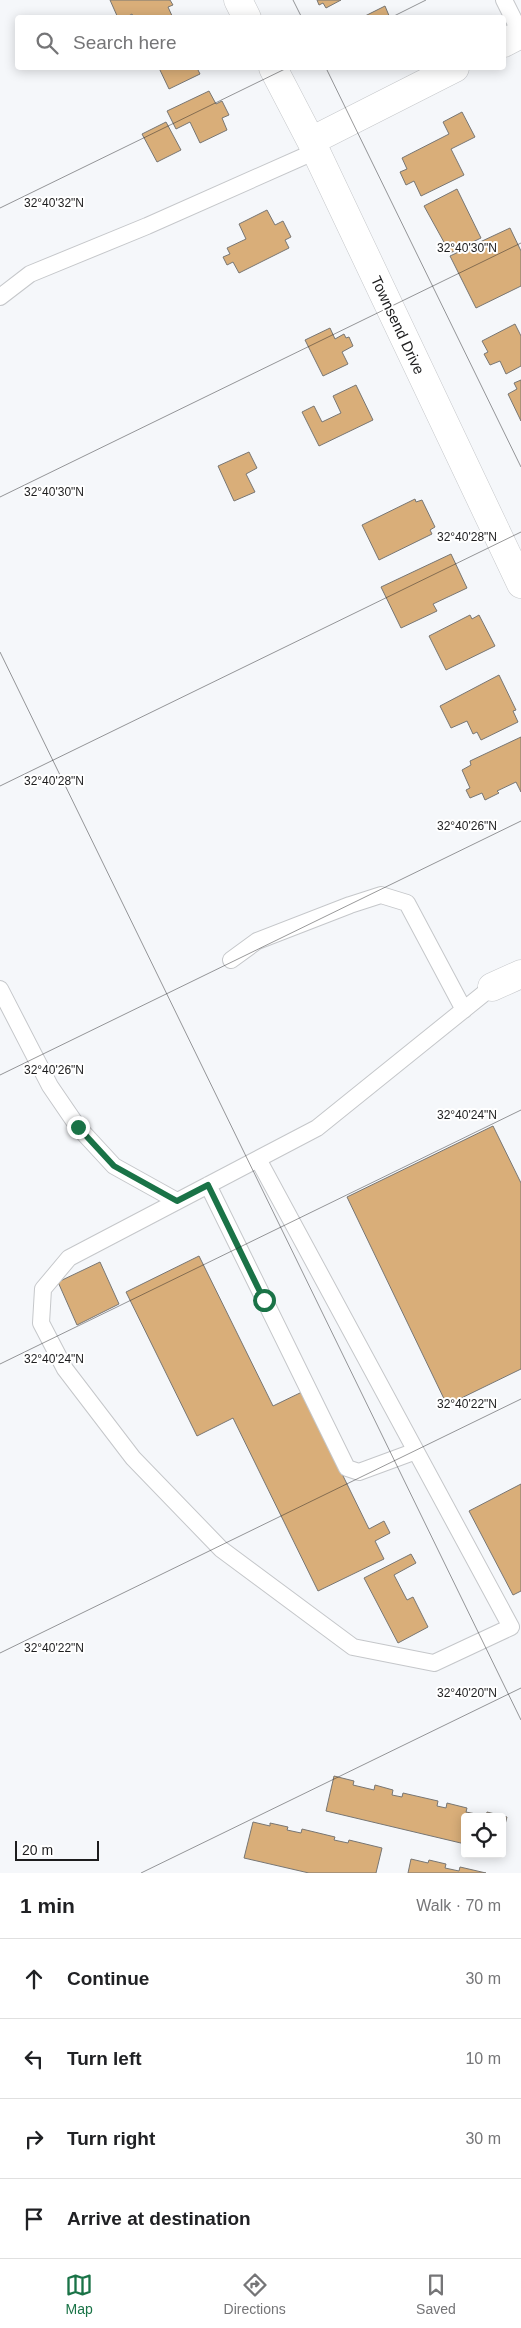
<!DOCTYPE html>
<meta charset="utf-8">
<style>
body{margin:0;font-family:Helvetica,sans-serif;background:#f6f6f6;color:#202124}
.controls{position:absolute;right:15px;bottom:15px;display:grid;overflow:hidden;border-radius:5px;box-shadow:0 2px 12px #0003}
.controls button{width:45px;height:45px;display:grid;place-items:center;padding:0;border:0;border-bottom:1px solid #e0e0e0;background:#fff;color:#202124;font:25px sans-serif}
.scale{position:absolute;left:15px;bottom:12px;width:84px;box-sizing:border-box;padding-left:5px;border:2px solid #1d1d1e;border-top:0;font-size:14px;line-height:18px;white-space:nowrap;color:#1d1d1e;-webkit-text-stroke:4px #fff;paint-order:stroke}
.stop{position:absolute;width:15px;height:15px;margin:-11px;border:4px solid #1a7347;border-radius:50%;background:#fff}
.stop.end{background:#1a7347;border-color:#fff;box-shadow:0 1px 5px #0008}
.list{margin:0;padding:0;list-style:none}
h2{display:flex;justify-content:space-between;align-items:center;height:65px;margin:0;padding:0 20px;font-size:21px}
h2 small{font-size:16px;font-weight:400;color:#757577}
.list li{display:grid;grid-template-columns:32px 1fr auto;gap:15px;align-items:center;box-sizing:border-box;height:80px;padding:0 20px;border-top:1px solid #e0e0e0}
.list b{display:block;font-size:19px;white-space:nowrap}
.list em{font-size:16px;font-style:normal;color:#757577}
.icon{flex:none;width:28px;height:28px;fill:none;stroke:currentColor;stroke-width:2;stroke-linecap:round;stroke-linejoin:round}
.map{position:relative;flex:none;width:521px;height:1873px;overflow:hidden}
.search{position:absolute;background:#fff;box-shadow:0 2px 12px #0003;left:15px;right:15px;top:15px;height:55px;display:flex;align-items:center;gap:12px;box-sizing:border-box;padding:0 18px;border-radius:5px;color:#757577;font-size:19px}
.sheet{height:385px;background:#fff}
nav{display:flex;justify-content:space-around;align-items:center;box-sizing:border-box;height:70px;border-top:1px solid #e0e0e0;background:#fff;font-size:14px;color:#757577}
nav a{display:grid;justify-items:center;gap:2px}
nav .on{color:#1a7347}
.map>svg:first-child{display:block}
.building{fill:#d9ae79;stroke:#787673}
.lines{fill:none;stroke-linecap:round;stroke-linejoin:round}
.lane-casing{stroke:#c5c7ca;stroke-width:18}
.street-casing{stroke:#c5c7ca;stroke-width:29}
.lane{stroke:#fff;stroke-width:16}
.street{stroke:#fff;stroke-width:28}
.route{stroke:#1a7347;stroke-width:6}
.ticks{fill:none;stroke:#1d1d1e;stroke-width:1;stroke-opacity:0.45}
.labels{text-anchor:middle;dominant-baseline:central;stroke-width:4;stroke-linejoin:round;paint-order:stroke}
.street-label{font-size:15px;fill:#1d1d1e;stroke:#fff}
.ticks-label{font-size:12px;text-anchor:middle;fill:#1d1d1e;stroke:#fff;stroke-width:4;stroke-linejoin:round;paint-order:stroke}
</style>
<div class="map">
<svg width="521" height="1873" viewBox="0 0 521 1873">
<rect width="100%" height="100%" fill="#f5f7fa"/>
<path class="building" d="M110 0H170L173 5 168 7 173 18H134L132 14 125 18H118Z
M317 0H341L326 8 323 3 319 5Z
M385 6 390 18H361Z
M159 68H197L200 74 169 89Z
M209 91 216 104 222 101 229 115 222 118 227 130 200 143 190 122 176 129 167 111Z
M462 112 475 137 451 149 464 175 421 196 414 181 406 185 400 172 407 169 402 158 449 134 443 122Z
M166 122 181 150 157 162 142 134Z
M457 189 481 238 450 253 424 206Z
M267 210 275 225 283 221 291 237 285 240 289 248 239 273 233 262 227 265 223 257 230 254 227 248 246 239 239 224Z
M510 228 521 251V286L476 308 450 256Z
M515 324 521 336V366L506 374 500 361 490 365 484 354 488 352 482 341Z
M330 328 335 339 344 334 346 338 349 337 353 346 342 352 348 364 323 376 305 340Z
M521 380V421L508 394 517 389 514 383Z
M356 385 373 420 319 446 302 412 314 406 322 422 341 413 333 396Z
M249 452 257 468 246 474 255 492 234 501 218 466Z
M415 499 416 502 422 500 435 527 430 530 432 534 379 560 362 525Z
M451 554 467 588 433 604 437 611 401 628 381 587Z
M470 615 472 619 479 615 495 646 446 670 429 636Z
M499 675 516 710 513 711 518 722 481 740 477 732 473 734 467 721 451 728 440 706Z
M521 737V792L516 782 497 791 499 793 485 800 482 793 470 798 466 790 470 788 462 770 471 765 470 761Z
M493 1126 521 1183V1369L447 1405 347 1197Z
M199 1256 273 1406 302 1392 369 1529 384 1521 390 1533 375 1541 384 1559 318 1591 233 1418 197 1436 126 1292Z
M100 1262 119 1304 77 1325 58 1282Z
M521 1484V1591L513 1595 469 1511Z
M411 1554 416 1563 394 1575 407 1600 413 1597 428 1627 398 1643 364 1578Z
M334 1776 354 1781 353 1785 374 1790 375 1785 393 1790 392 1795 402 1797 403 1793 438 1801 437 1806 446 1808 447 1803 467 1808 466 1812 486 1816 487 1812 507 1817 502 1836V1817H465V1844L326 1811Z
M253 1822 270 1826V1823L288 1827 287 1830 301 1833 302 1829 335 1837 334 1840 348 1843 349 1840 382 1848 376 1873H309L244 1858Z
M411 1859 428 1863 429 1860 446 1864 445 1868 459 1871 460 1867 486 1873H408Z"/>
<g class="lines">
<defs>
<path id="lane" d="M504 0 521 34
M0 297 30 274 147 226 316 151
M231 960 257 941 350 905 381 895 407 903 464 1010
M0 989 50 1086 78 1127 114 1166 177 1201
M258 1159 511 1627 434 1663 353 1647 221 1549 133 1458 65 1369 41 1323 43 1289 69 1258 317 1128 492 987
M208 1185 347 1468 359 1472 416 1451"/>
<path id="street" d="M238 0 247 18
M504 43 521 34
M273 68 311 141 521 584
M311 141 455 68
M492 987 521 974"/>
</defs>
<use href="#lane" class="lane-casing"/>
<use href="#street" class="street-casing"/>
<use href="#lane" class="lane"/>
<use href="#street" class="street"/>
</g>
<g class="lines">
<path class="route" d="M78 1127 114 1166 177 1201 208 1185 264 1300"/>
</g>
<path class="ticks" d="M293 0 302 18M390 18 426 0M326 68 521 467M0 208 287 68M0 497 521 243M0 652 521 1720M0 786 521 532M0 1075 521 821M0 1364 521 1110M0 1653 521 1399M141 1873 521 1688"/>
<g class="labels">
<g class="street-label">
<text transform="translate(398 325) rotate(65)">Townsend Drive</text>
</g>
</g>
<g class="ticks-label">
<text x="54" y="207">32°40'32"N</text>
<text x="467" y="252">32°40'30"N</text>
<text x="54" y="496">32°40'30"N</text>
<text x="467" y="541">32°40'28"N</text>
<text x="54" y="785">32°40'28"N</text>
<text x="467" y="830">32°40'26"N</text>
<text x="54" y="1074">32°40'26"N</text>
<text x="467" y="1119">32°40'24"N</text>
<text x="54" y="1363">32°40'24"N</text>
<text x="467" y="1408">32°40'22"N</text>
<text x="54" y="1652">32°40'22"N</text>
<text x="467" y="1697">32°40'20"N</text>
</g>
</svg>
<div class="controls">
<button><svg class="icon" aria-label="locate" viewBox="0 0 24 24"><circle cx="12" cy="12" r="6"/><path d="M12 2v4M12 18v4M2 12h4M18 12h4"/></svg></button>
</div>
<div class="scale">20 m</div>
<div class="stop" style="left:264px;top:1300px"></div>
<div class="stop end" style="left:78px;top:1127px"></div>
<div class="search"><svg class="icon" aria-label="search" viewBox="0 0 24 24"><circle cx="10" cy="10" r="6"/><path d="M15 15l6 6"/></svg>Search here</div>
</div>
<section class="sheet">
<h2>1 min<small>Walk · 70 m</small></h2>
<ul class="list">
<li><svg class="icon" aria-label="ahead" viewBox="0 0 24 24"><path d="M12 20V5M6 11l6-6 6 6"/></svg><div><b>Continue</b></div><em>30 m</em></li>
<li><svg class="icon" aria-label="left" viewBox="0 0 24 24"><path d="M17 20v-9H6M10 6l-5 5 5 5"/></svg><div><b>Turn left</b></div><em>10 m</em></li>
<li><svg class="icon" aria-label="right" viewBox="0 0 24 24"><path d="M7 20v-9h11M14 6l5 5-5 5"/></svg><div><b>Turn right</b></div><em>30 m</em></li>
<li><svg class="icon" aria-label="arrive" viewBox="0 0 24 24"><path d="M6 21V4h12l-3 4 3 4H6"/></svg><div><b>Arrive at destination</b></div></li>
</ul>
</section>
<nav>
<a class="on"><svg class="icon" aria-label="map" viewBox="0 0 24 24"><path d="M3 6l6-2 6 2 6-2v14l-6 2-6-2-6 2zM9 4v14M15 6v14"/></svg>Map</a>
<a><svg class="icon" aria-label="directions" viewBox="0 0 24 24"><path d="M12 3l9 9-9 9-9-9zM9 14v-3h6M13 9l2 2-2 2"/></svg>Directions</a>
<a><svg class="icon" aria-label="saved" viewBox="0 0 24 24"><path d="M7 4h10v16l-5-4-5 4z"/></svg>Saved</a>
</nav>
